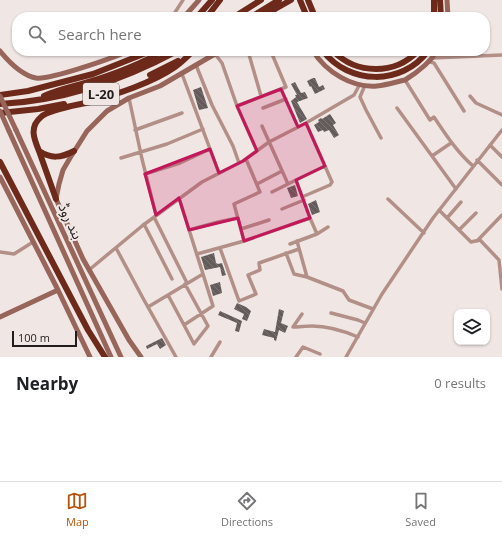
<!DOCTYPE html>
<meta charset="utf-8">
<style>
body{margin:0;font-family:"Open Sans","Noto Sans Arabic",sans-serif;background:#f6f6f6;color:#202124}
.controls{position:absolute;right:12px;bottom:12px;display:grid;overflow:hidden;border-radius:8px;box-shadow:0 1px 3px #0004}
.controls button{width:36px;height:36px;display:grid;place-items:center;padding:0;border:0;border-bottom:1px solid #e0e0e0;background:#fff;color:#202124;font:20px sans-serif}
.scale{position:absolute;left:12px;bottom:10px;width:65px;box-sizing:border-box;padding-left:4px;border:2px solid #201d1c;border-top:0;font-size:11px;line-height:14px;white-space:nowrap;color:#201d1c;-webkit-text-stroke:3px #f0e7e5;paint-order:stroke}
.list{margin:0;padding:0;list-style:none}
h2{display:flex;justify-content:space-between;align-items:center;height:52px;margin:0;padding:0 16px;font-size:17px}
h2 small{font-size:13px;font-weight:400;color:#757577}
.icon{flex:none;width:22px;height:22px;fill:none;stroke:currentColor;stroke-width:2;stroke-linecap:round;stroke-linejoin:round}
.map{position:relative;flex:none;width:502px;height:357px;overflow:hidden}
.search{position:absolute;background:#fff;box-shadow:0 1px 3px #0004;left:12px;right:12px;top:12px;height:44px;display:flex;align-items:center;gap:10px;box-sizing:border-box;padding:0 14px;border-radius:16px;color:#757577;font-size:15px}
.sheet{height:124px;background:#fff}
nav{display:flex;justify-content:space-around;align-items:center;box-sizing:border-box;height:56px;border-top:1px solid #e0e0e0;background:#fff;font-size:11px;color:#757577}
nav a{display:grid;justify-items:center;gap:2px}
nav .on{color:#b45309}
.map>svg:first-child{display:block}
.building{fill:url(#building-back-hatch)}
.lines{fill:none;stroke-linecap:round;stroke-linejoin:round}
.street{stroke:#b39087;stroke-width:3.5}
.secondary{stroke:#976559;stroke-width:5}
.highway{stroke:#6d2a1b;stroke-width:6}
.secondary-bridge{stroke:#976559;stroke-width:5}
.marked{fill:#c2185b;fill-opacity:0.2;stroke:#c2185b;stroke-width:3;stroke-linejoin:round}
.labels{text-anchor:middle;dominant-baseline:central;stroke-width:4;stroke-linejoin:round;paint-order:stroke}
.shield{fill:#f0e7e5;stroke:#5e5a58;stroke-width:1}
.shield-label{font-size:13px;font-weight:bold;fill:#201d1c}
.street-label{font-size:14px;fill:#201d1c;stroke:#f0e7e5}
</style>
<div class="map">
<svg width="502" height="357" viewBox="0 0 502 357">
<defs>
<pattern id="building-back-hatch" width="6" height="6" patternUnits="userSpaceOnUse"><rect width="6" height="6" fill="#645c5a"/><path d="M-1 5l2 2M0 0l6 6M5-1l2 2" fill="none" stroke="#7a7472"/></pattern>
</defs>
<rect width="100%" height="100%" fill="#f0e7e5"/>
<path class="building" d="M313 78H315L319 87 323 85 325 89 315 94 311 86 310 87 307 81Z
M295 82 301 93 305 92 308 98 297 102 307 119 300 123 291 101 296 97 295 95H297L291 84Z
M201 87 208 108 199 110 193 90Z
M330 114 336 123 333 125 339 135 334 138 329 130 324 132 323 130 318 132 314 125 319 122 318 120 321 118 322 119Z
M295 185 298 196 291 198 287 188Z
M316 200 320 212 312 215 308 204Z
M214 253 216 263 218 264 222 263 226 275 222 276 220 267 205 270 201 257Z
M220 282 222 293 213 296 210 285Z
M237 303 246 307 251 311 247 321 242 319 244 314 234 309Z
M279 309 284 311 281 323 288 326 285 333 279 330 276 341 274 340V338L262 335 264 329 275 332Z
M220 311 242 321 239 332 235 331 237 323 218 315Z
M162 338 166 345 160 349 157 344 147 349 146 346Z"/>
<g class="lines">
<path class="street" d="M172 17 183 0
M248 51 261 96
M215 54 222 63 237 106 286 87 272 54
M432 58 502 55
M430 62 434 63 464 111
M196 65 212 105 233 146 239 163
M182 74 219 173
M405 80 430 120 434 117C446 135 457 152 473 166
M365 85 360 97 366 110 381 138
M281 89 298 127
M470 96 476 103 502 115
M129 98 142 159 156 215
M237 106 257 151
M263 108 286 99
M397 108 456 189
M135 130 182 113
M490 145 502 157
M432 156 451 143
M121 158 167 144 203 129
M477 160 502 185
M145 174 180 163 210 149
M296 180 325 166
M257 184 282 171
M272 192 288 184
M302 197 330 185 332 182 306 123
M388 199 424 233
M282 209 304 200
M439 210 471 242 480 240 499 260 502 289
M154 217 187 283
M310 218 317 234 328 227
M447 218 461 202
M144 224 172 279
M241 229 269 220
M189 230 218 222 238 218
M459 230 476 213
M244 241 310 218 296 180 288 184 262 126
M297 241 307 277 343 291 349 300 373 309
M477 241 502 215
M290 244 317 234
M116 248 144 300 176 357
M220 248 239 301 256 294 248 275 260 270 259 263 299 249
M0 252 14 254 33 242
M286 253 294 274 307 277
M197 254 244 241 234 204 260 192 246 159
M89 270 142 226 202 182 243 161 269 142 306 123 354 95 360 84
M168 295 184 325 213 306 203 274
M148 307 203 274 179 198
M331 313 358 320 365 323
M184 325 194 344 208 326 185 284
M293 327C299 327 306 326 312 326 327 326 344 331 358 337
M293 327 302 314
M211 357 220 342
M296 357 303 347 320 354
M346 357 382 294 433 218 502 130"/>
<path class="secondary" d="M447 0 448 17
M184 17 199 0
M0 51C9 62 21 75 36 78 50 80 113 58 128 51
M313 51C326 72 352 88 377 86 387 85 396 82 405 80 418 72 429 64 437 51
M16 130 121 357
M9 131 111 357
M0 177 58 290 90 357
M0 317 58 290
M141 357 129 340 83 259 56 199 59 184 63 170 70 158 87 131 107 111 129 98 160 86 220 51"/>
<path class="highway" d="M300 0 307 17
M308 0 315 17
M434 0V17
M440 0 441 17
M197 17 212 0
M207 17 220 0
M234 17 261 0
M251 17 279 0
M261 17 291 0
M323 51C349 85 402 86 428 51
M333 51C357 75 395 75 418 51
M150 75 178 61
M0 95 28 91 93 74 151 51
M44 96C57 90 71 87 85 83 112 75 139 65 163 51
M0 104C61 101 123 80 177 51
M0 113 38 109 64 104
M39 151 56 199
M74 151C61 158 51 159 39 151 34 139 29 127 41 117 49 109 78 105 90 102 117 94 152 83 175 67 181 63 186 58 191 53
M0 162 88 330 105 357"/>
<path class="secondary-bridge" d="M0 96 16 130
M0 111 9 131"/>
</g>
<path class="marked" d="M281 89 298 127 306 123 325 166 296 180 310 218 244 241 238 218 189 230 179 198 156 215 145 174 210 149 219 173 243 161 257 151 237 106Z"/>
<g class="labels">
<rect class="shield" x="83" y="83" width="36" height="22" rx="3"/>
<g class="shield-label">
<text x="101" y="94">L-20</text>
</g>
<g class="street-label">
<text transform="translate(71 221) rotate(65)">بند روڈ</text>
</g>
</g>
</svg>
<div class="controls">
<button><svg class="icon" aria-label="layers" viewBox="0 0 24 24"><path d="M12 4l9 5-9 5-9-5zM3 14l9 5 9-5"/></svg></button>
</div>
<div class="scale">100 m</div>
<div class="search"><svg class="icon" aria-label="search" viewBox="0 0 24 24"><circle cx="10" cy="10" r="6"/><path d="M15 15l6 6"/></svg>Search here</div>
</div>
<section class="sheet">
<h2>Nearby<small>0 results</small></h2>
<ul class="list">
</ul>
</section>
<nav>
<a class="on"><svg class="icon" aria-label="map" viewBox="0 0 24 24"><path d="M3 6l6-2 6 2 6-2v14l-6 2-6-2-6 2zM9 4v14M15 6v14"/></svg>Map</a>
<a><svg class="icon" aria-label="directions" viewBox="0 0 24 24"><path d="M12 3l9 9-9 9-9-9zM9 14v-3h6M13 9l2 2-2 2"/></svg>Directions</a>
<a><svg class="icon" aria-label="saved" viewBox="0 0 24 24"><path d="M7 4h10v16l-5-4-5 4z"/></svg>Saved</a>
</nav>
